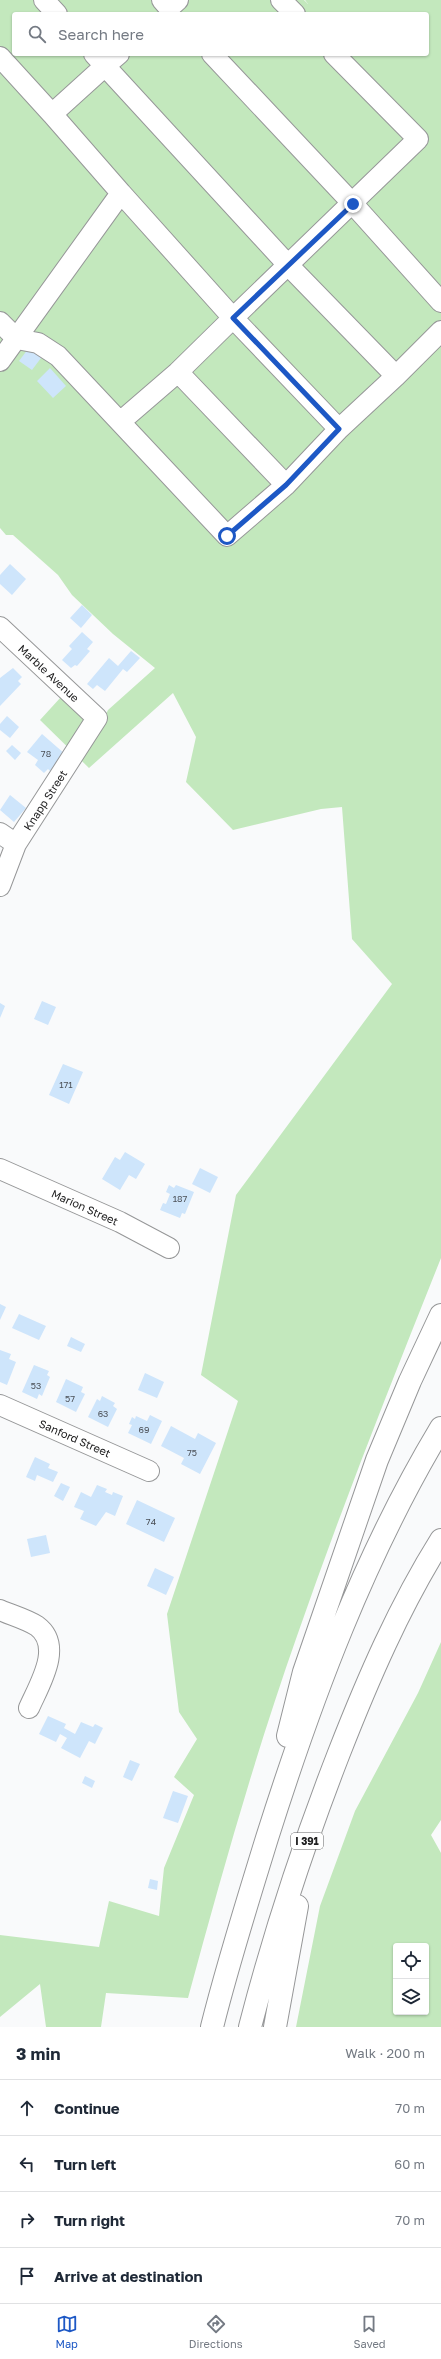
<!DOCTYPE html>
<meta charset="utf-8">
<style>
body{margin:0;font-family:"Golos Text",sans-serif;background:#f2f2f3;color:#1f2937}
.controls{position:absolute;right:12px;bottom:12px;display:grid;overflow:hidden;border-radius:4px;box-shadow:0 1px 3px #0004}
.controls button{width:36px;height:36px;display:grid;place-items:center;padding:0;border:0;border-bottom:1px solid #e0e1e3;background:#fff;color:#1f2937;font:20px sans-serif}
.stop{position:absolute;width:12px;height:12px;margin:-9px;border:3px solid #1d58c5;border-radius:50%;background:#fff}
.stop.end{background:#1d58c5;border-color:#fff;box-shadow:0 1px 4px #0008}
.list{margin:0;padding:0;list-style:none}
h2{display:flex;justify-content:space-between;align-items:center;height:52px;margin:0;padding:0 16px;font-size:17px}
h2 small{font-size:13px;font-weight:400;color:#747a83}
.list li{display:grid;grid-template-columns:26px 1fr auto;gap:12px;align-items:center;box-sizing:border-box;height:56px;padding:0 16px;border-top:1px solid #e0e1e3}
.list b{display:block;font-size:15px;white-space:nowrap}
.list em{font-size:13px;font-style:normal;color:#747a83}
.icon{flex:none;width:22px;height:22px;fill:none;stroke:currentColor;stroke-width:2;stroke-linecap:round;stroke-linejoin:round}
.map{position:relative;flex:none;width:441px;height:2027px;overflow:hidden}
.search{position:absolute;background:#fff;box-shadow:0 1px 3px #0004;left:12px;right:12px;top:12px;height:44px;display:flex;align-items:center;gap:10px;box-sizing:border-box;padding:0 14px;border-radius:4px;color:#747a83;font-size:15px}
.sheet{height:276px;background:#fff}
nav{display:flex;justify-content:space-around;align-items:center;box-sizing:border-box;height:56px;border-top:1px solid #e0e1e3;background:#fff;font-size:11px;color:#747a83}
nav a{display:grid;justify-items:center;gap:2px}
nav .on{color:#1d58c5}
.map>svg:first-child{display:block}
.green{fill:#c3e8bd;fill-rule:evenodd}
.building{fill:#cee5fb}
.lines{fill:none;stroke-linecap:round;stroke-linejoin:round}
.minor-casing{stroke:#969798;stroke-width:22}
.highway-casing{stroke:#969798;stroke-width:24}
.minor{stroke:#fff;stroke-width:20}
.highway{stroke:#fff;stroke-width:22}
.route{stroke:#1d58c5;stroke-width:5}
.labels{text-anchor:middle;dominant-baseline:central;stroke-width:3.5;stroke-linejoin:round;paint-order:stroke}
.number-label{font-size:9px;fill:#4c5158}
.shield{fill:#fff;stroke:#636364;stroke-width:1}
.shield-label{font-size:10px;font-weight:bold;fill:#202021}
.street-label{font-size:11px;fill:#202021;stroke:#fff}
</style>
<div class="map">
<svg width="441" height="2027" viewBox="0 0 441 2027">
<rect width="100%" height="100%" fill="#f9fafb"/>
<path class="green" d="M0 0H304L308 4 305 0H441V1258C391 1383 341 1509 297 1636 255 1755 221 1876 188 1998L106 1993 101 2027H46L40 1984 0 2017V1935L99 1947 109 1901 159 1916 164 1868 194 1795 174 1777 197 1739 179 1712 167 1614 238 1401 201 1375 236 1195 392 984 352 939 342 807 321 809 233 830 186 782 196 737 173 693 89 768 40 720 61 697 98 730 108 710 155 668 113 634 72 595 58 575 13 535H6L0 528ZM14 14H427V54H14Z
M441 1642V1820L431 1835 441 1853V2027H296L320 1906 355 1811 418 1693ZM396 1946H426V2012H396Z"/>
<path class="building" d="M31 345 44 354 32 370 19 361Z
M50 368 66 386 53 398 37 381Z
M10 564 26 579 12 595 0 584V575Z
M82 605 92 615 81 628 70 618Z
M82 632 93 642 87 649 90 651 77 666 75 665 71 668 62 660 72 649 69 646Z
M131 651 140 658 127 672 123 669 105 691 97 685 93 689 87 684 109 658 118 666Z
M13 668 22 677 18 681 21 684 0 706V678Z
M7 716 19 727 10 738 0 730V724Z
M42 734 65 754 50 771 48 769 44 773 35 765 38 760 27 752Z
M12 745 21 753 15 760 6 751Z
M10 795 26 808 14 822 0 810Z
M42 1001 56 1007 48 1025 34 1019Z
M0 1003 5 1006 0 1018Z
M63 1064 83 1072 69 1104 49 1095Z
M125 1152 145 1164 136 1179 129 1175 120 1190 102 1179 115 1157 120 1160Z
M200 1168 218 1177 210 1193 192 1184Z
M169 1185 174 1188 176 1185 194 1192 185 1214 182 1213 180 1218 160 1210 163 1203 166 1204 170 1194 166 1192Z
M0 1304 6 1307 0 1320Z
M19 1314 46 1326 39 1340 12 1328Z
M71 1337 85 1344 81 1352 67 1346Z
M0 1350 11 1354 9 1359 16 1362 7 1385 0 1382Z
M34 1365 49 1371 47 1375 50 1377 42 1396 39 1394 37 1399 22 1392Z
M145 1373 164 1382 157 1398 138 1390Z
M66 1379 83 1387 81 1392 85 1394 76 1412 56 1402Z
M102 1396 115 1403 113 1406 117 1409 108 1427 88 1417 97 1399 100 1401Z
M150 1415 162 1421 151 1444 128 1433 132 1425 129 1424 132 1417 135 1419 136 1416 147 1421Z
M171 1426 195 1439 198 1433 216 1443 200 1474 181 1464 184 1458 161 1446Z
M35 1457 50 1464 48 1468 58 1472 53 1482 37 1475 35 1481 26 1477Z
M61 1483 70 1487 63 1501 54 1496Z
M97 1485 107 1489 105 1492 112 1495 113 1492 123 1496 115 1516 106 1512 96 1526 80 1519 84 1511 74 1507 81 1492 91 1497Z
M137 1500 175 1518 164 1542 126 1524Z
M46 1535 50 1553 31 1557 27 1539Z
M155 1568 174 1577 166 1595 147 1586Z
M48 1716 66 1724 64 1728 75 1734 81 1722 93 1727 95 1724 103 1728 95 1744 89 1741 80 1758 61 1748 67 1738 60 1734 56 1742 39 1734Z
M130 1760 140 1764 132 1781 123 1777Z
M85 1776 95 1781 92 1788 82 1783Z
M173 1791 188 1796 178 1823 163 1818Z
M150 1879 158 1881 157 1890 148 1888Z"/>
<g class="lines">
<defs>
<path id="minor" d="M44 0 57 14
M162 0 169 8 178 0
M281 0 295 14
M94 54 105 66 52 114 121 193
M119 54 105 66 288 265 396 376 441 331
M212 54 353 204 441 302
M334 54 418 139 233 318 339 429 396 376
M0 57 52 114
M0 322 17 339 38 343 58 356 120 422
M0 361 121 193 233 318 178 372
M286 485 227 536 120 422 178 372 286 485 339 429
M0 627 97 718 16 844 0 886
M0 833 16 844
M0 1169 120 1222 169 1248
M0 1405 149 1471
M0 1610C11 1615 26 1619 37 1626 64 1646 39 1685 29 1708"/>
<path id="highway" d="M288 1736 304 1672 377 1460 410 1381 441 1315
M212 2027C228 1963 248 1900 267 1838 312 1696 364 1556 441 1428
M250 2027C274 1934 304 1843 339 1753 368 1679 399 1607 441 1540
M275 2027 297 1906"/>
</defs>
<use href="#minor" class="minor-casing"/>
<use href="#highway" class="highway-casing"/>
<use href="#minor" class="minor"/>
<use href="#highway" class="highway"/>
</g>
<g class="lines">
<path class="route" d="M227 536 286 485 339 429 233 318 353 204"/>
</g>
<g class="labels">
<g class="number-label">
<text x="46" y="753">78</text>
<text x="66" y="1084">171</text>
<text x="180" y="1198">187</text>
<text x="36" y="1385">53</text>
<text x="70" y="1398">57</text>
<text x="103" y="1413">63</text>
<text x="144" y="1429">69</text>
<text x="192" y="1452">75</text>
<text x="151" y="1521">74</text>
</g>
<rect class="shield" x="291" y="1833" width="32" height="16" rx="3"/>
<g class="shield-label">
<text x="307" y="1841">I 391</text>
</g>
<g class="street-label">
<text transform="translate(49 673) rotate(43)">Marble Avenue</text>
<text transform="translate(45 800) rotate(-57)">Knapp Street</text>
<text transform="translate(85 1207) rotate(24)">Marion Street</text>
<text transform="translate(75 1438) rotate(24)">Sanford Street</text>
</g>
</g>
</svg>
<div class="controls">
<button><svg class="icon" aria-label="locate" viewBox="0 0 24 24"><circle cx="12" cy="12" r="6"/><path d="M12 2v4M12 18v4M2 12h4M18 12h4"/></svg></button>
<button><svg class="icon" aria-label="layers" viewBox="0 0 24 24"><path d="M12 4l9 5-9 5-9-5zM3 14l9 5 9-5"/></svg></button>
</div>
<div class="stop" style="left:227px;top:536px"></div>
<div class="stop end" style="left:353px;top:204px"></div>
<div class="search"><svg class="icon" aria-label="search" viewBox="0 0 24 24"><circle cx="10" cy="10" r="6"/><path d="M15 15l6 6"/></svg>Search here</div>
</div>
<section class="sheet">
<h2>3 min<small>Walk · 200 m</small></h2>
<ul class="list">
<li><svg class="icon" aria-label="ahead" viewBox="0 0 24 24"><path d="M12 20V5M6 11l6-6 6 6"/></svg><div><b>Continue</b></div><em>70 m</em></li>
<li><svg class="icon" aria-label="left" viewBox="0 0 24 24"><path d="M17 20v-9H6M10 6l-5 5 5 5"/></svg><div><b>Turn left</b></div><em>60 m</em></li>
<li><svg class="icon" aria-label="right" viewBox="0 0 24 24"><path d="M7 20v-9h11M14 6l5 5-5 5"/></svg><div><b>Turn right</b></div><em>70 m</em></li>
<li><svg class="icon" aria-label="arrive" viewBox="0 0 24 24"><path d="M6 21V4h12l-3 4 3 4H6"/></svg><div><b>Arrive at destination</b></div></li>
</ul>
</section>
<nav>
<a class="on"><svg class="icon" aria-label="map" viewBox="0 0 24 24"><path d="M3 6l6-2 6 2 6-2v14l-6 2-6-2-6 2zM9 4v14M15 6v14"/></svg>Map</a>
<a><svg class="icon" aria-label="directions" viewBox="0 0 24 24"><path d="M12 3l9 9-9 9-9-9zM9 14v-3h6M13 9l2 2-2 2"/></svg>Directions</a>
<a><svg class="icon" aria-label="saved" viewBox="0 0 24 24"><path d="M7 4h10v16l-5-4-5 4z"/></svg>Saved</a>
</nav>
